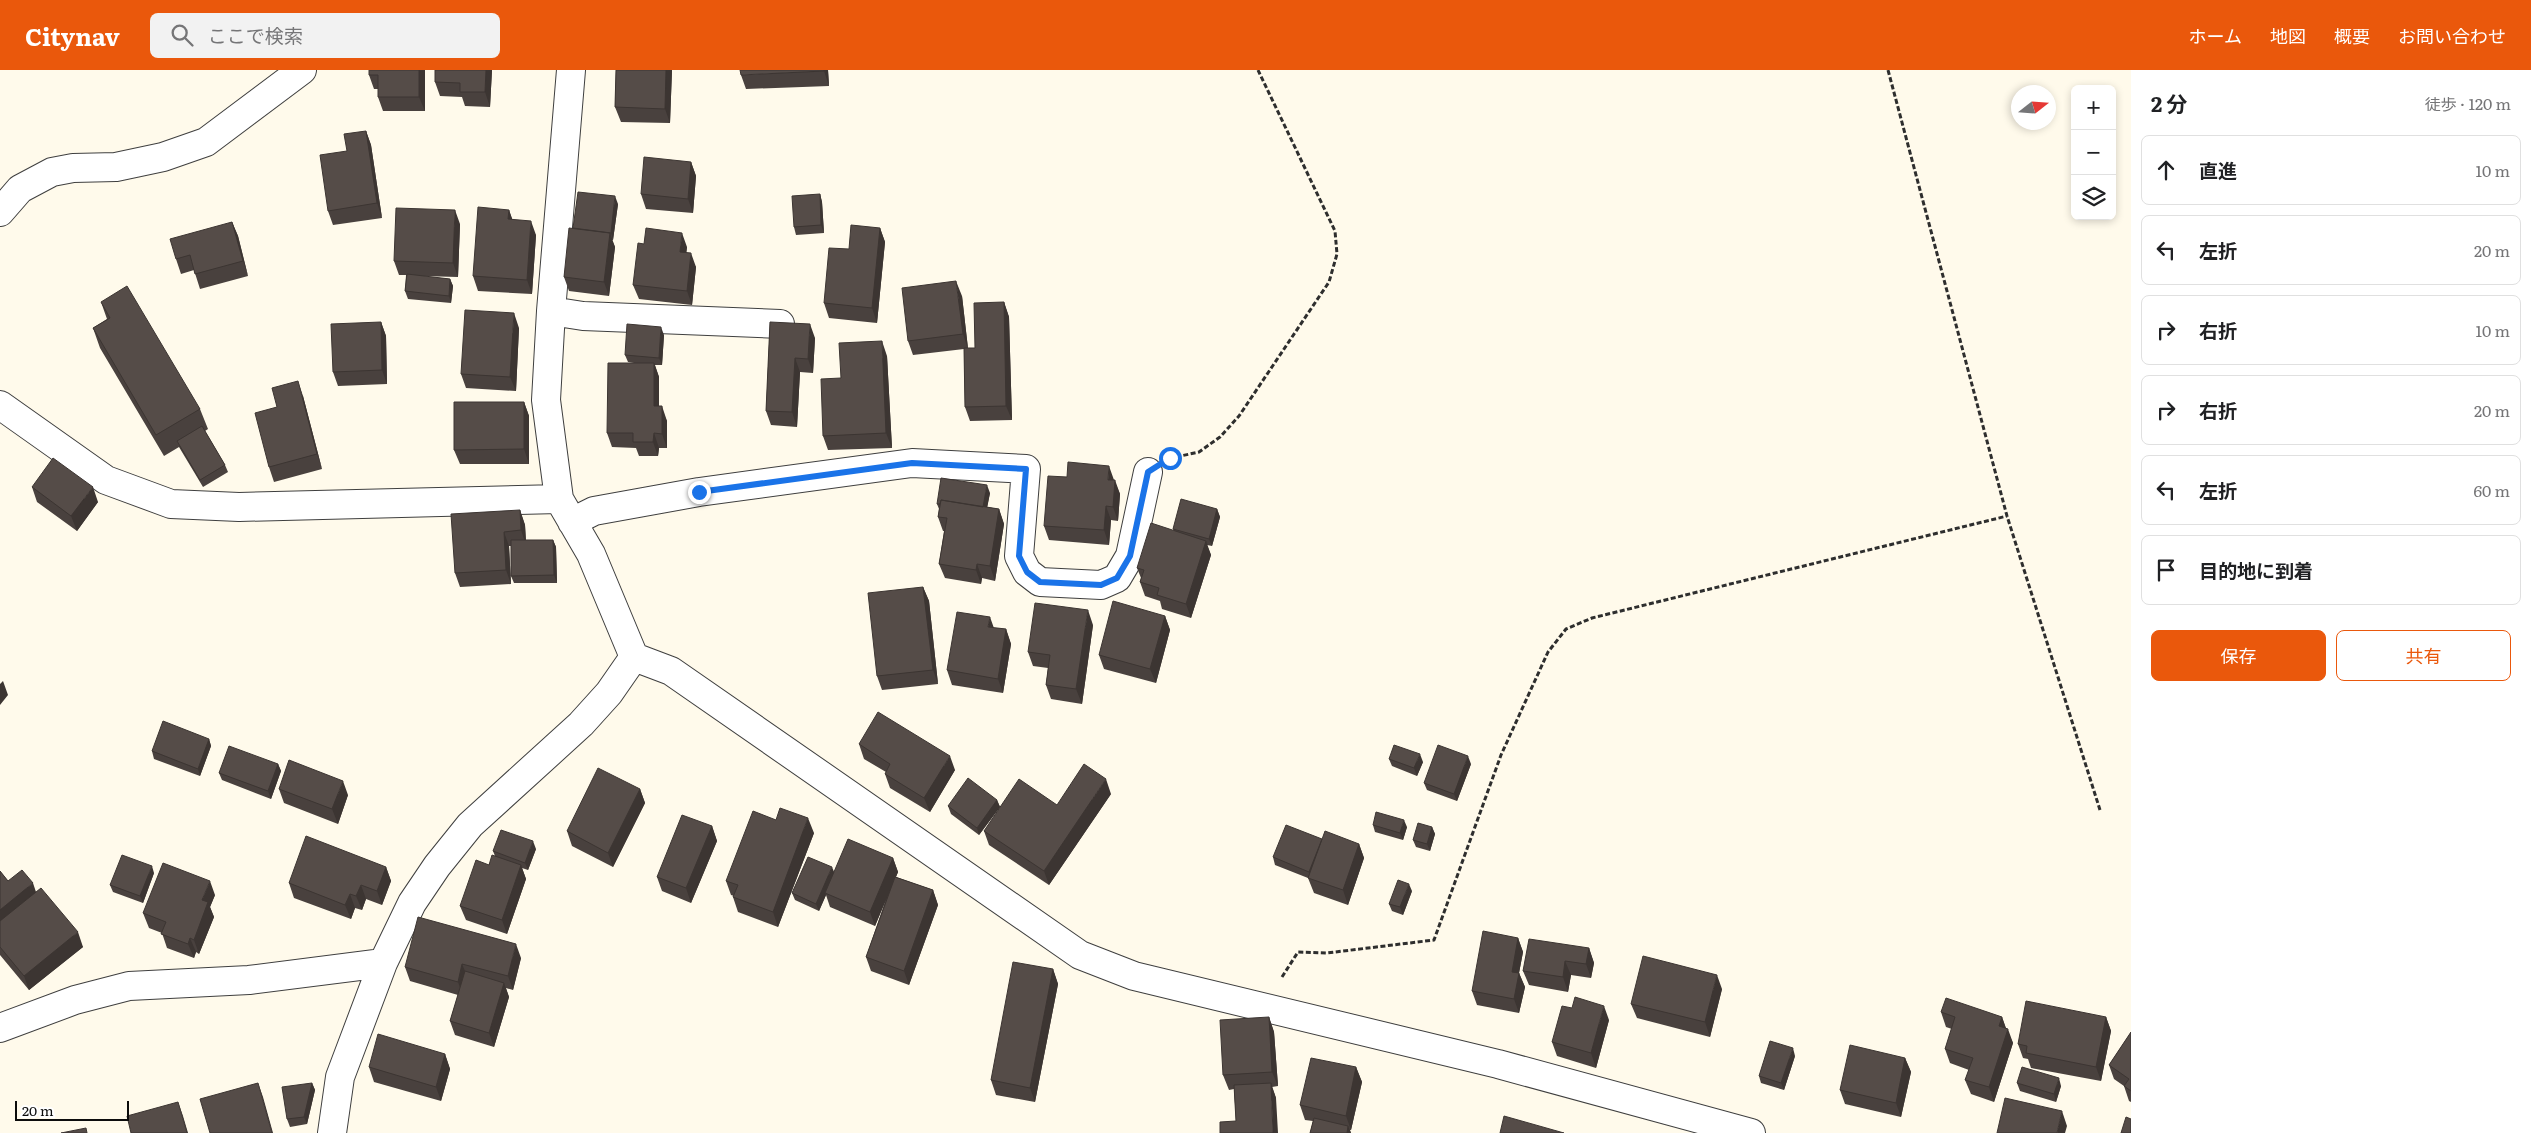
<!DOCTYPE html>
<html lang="ja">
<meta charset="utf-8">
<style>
body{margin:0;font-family:Literata,"Noto Sans JP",serif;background:#f2f2f2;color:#202124}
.controls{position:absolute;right:15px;top:15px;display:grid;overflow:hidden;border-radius:8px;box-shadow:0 2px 8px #0003}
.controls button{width:45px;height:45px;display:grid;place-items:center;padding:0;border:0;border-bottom:1px solid #e0e0e0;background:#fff;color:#202124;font:25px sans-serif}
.compass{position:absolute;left:2011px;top:15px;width:45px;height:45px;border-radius:50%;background:#fff;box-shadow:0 2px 8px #0003;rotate:73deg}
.scale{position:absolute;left:15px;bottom:12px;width:114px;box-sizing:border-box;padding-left:5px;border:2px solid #0c0c0c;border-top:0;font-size:14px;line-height:18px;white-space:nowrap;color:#0c0c0c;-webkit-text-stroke:4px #fff;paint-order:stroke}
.stop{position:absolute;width:15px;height:15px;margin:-11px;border:4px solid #1a73e8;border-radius:50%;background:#fff}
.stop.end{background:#1a73e8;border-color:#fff;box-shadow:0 1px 5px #0008}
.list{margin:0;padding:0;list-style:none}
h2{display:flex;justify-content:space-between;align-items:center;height:65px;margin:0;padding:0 20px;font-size:21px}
h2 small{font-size:16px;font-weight:400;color:#757577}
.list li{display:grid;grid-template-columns:32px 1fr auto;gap:15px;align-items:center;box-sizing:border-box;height:70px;margin:0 10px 10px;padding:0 10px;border:1px solid #e0e0e0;border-radius:8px}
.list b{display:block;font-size:19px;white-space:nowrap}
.list em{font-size:16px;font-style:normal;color:#757577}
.actions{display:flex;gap:10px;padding:15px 20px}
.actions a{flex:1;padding:11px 0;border:1px solid #ea580c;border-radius:8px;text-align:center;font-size:18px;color:#ea580c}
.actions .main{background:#ea580c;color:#fff}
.icon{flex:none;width:28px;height:28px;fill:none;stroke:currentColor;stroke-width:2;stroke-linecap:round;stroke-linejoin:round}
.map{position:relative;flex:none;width:2131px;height:1063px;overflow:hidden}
header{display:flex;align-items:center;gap:30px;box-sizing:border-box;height:70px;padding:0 25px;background:#ea580c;color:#fff}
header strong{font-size:24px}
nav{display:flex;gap:28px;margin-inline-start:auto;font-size:18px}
.search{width:350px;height:45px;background:#f2f2f2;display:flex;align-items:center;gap:12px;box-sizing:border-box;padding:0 18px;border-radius:8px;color:#757577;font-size:19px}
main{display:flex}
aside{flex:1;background:#fff}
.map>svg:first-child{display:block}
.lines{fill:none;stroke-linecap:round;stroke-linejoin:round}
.street-casing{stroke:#3f3f3f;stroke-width:30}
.path{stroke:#2e2e2e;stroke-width:3;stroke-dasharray:5 2.5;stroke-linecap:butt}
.street{stroke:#fff;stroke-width:28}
.wall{fill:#49413e}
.shaded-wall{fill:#3c3532}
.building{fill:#554c48;stroke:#3c3532}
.route{stroke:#1a73e8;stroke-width:6}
</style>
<header>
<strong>Citynav</strong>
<div class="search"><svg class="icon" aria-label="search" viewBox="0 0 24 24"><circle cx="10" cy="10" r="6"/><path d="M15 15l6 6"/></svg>ここで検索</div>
<nav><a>ホーム</a><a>地図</a><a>概要</a><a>お問い合わせ</a></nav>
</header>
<main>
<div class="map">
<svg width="2131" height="1063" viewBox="0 0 2131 1063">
<rect width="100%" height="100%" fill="#fffaeb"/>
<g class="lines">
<defs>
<path id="street" d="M571 0 551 241 546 330 559 429 591 484 634 587 671 601 1080 885 1134 906 1498 994 1751 1063
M0 142 20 119 52 102 73 98 116 97 163 87 206 72 302 0
M551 241 583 246 780 254
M0 335 106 410 171 434 239 437 559 429
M572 452 594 441 699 422 912 393 1026 399 1019 486 1027 502 1040 512 1101 515 1117 508 1130 486 1148 402
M0 958 75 930 129 916 249 910 383 893
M332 1063 340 1007 383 893 412 833 437 796 470 755 581 654 609 623 634 587"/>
</defs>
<use href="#street" class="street-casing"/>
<path class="path" d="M1888 0 2007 446 2100 740
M1176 387 1199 382 1220 367 1239 346 1329 212 1337 184 1335 161 1258 0
M1282 907 1298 882 1327 883 1434 870 1501 685 1548 582 1566 559 1592 548 2007 446"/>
<use href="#street" class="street"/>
</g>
<path class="wall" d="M369 0H425V41H383L378 27V19H374L369 5Z
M435 0H492L490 37 465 36 462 27 440 26 435 12Z
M616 0H672L670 53 621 52 615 37Z
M828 0 829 16 746 19 741 5Z
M366 61 371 75 382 148 333 155 328 141 347 81Z
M691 92 696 106 693 143 646 139 641 124Z
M820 124 822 132 824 163 796 165 794 157Z
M618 134 613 170H612L615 177 609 226 569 221 564 207 573 159Z
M509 140 512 149 536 165 532 224 478 221 473 206Z
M232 152 238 166 248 206 200 219 194 200 181 204 176 189Z
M460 154 458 207 421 206 450 209 453 216 451 233 408 229 405 221 406 205H399L394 191Z
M880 158 885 172 877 253 829 248 824 233 849 179Z
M644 174 687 177 686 183 696 197 692 235 639 229 633 215Z
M962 226 968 278H975L1004 232 1009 247 1012 350 970 351 965 337 964 279 913 285 908 271Z
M101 232 200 339 208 359 205 361 225 395 228 402 203 417 179 377 164 386 100 278 93 258 107 249Z
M381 252 386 266 387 314 338 316 333 302Z
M770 252 815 268 813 303 800 302 797 357 771 355 766 341Z
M519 258 516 321 466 318 461 304Z
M664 265 662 295H655L659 307V336L667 351V378H659L658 386H639L636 378 612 377 607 363 634 293 628 292 625 285Z
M887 286 892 378 828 380 823 366 841 308Z
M303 326 322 399 274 412 269 397 277 337Z
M524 332 529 346V394H460L454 380Z
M1114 410 1120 424 1118 451 1111 450 1109 475 1049 470 1044 456Z
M32 417 98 432 77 461 37 432Z
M990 423 987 437 999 439 1004 454 995 511 982 508 981 514 945 508 939 494 944 461H943L938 447 939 439 937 434Z
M1217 439 1220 447 1212 476 1207 475 1211 485 1191 548 1162 539 1160 531 1145 526 1140 512 1141 508 1137 498 1174 461 1173 459Z
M520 440 525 455 526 470H553L556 477 557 513H514L511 506V476H509L511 514 460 517 455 503Z
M923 517 929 531 938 614 882 620 877 606Z
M1165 546 1170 560 1156 613 1104 599 1099 585Z
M1093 555 1082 634 1051 629 1046 615 1048 598 1033 596 1028 582Z
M994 558 1006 559 1011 574 1003 623 952 615 947 600Z
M209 669 211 676 200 706 154 689 152 681Z
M859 674 955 700 930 742 890 718 885 704 886 702 864 689Z
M1389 689 1423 692 1417 706 1392 696Z
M278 694 281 701 271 729 222 710 219 703Z
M1471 694 1457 731 1427 720 1424 713Z
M279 719 348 725 338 754 284 733Z
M640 719 645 733 613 797 572 776 567 761Z
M1111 724 1049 815 989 775 984 761Z
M997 730 1000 737 979 765 951 744 948 736Z
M776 750 814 763 778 857 738 842 733 827 734 826 731 825 726 811Z
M1373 755 1407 757 1403 770 1375 762Z
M712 756 717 771 691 833 662 821 657 807Z
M1432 757 1435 764 1430 781 1416 777 1413 770Z
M1322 770 1359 774 1364 788 1348 835 1314 823 1308 808 1275 795 1273 787Z
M536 779 528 800 522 798 526 809 507 864 466 850 460 836 495 786 493 781Z
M893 788 898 802 896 807 933 820 938 835 909 915 871 901 866 887 886 829 875 856 830 837 826 825 819 841 795 830 792 823 834 802Z
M386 797 391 811 382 835 366 829 362 840 355 838 351 849 294 828 289 813Z
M0 801 8 811 36 822 83 877 29 920 0 885Z
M154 803 143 833 113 822 110 815Z
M1412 821 1403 845 1392 841 1389 834Z
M215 825 210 837 214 847 199 884 196 882 194 888 167 878 162 863 149 858 143 843Z
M1518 868 1523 882 1519 903 1525 917 1519 943 1477 935 1472 921Z
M1589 878 1594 893 1591 908 1571 905 1568 922 1529 915 1523 901Z
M521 888 513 920 506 918 509 927 494 977 455 965 450 951 458 925 410 911 405 897Z
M1053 899 1058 914 1035 1032 996 1025 991 1010Z
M1722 919 1710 967 1637 948 1631 934Z
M1941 942 2002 947 2006 958 2013 973 1994 1032 1971 1024 1965 1010 1969 1000 1950 993 1945 979 1952 959 1946 957Z
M1269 947 1274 962 1278 1016 1272 1017 1276 1028 1236 1051 1234 1019 1229 1020 1223 1005Z
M2106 947 2111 961 2101 1011 2031 998 2028 989 2023 988 2018 974Z
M1609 950 1596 998 1557 986 1552 972Z
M2131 962V1032L2129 1031 2124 1016 2114 1009 2109 995Z
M445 984 450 999 441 1031 374 1012 369 997Z
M1795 986 1784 1020 1761 1013 1759 1006Z
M1905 988 1911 1002 1901 1047 1845 1034 1840 1020Z
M1356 997 1362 1012 1351 1060H1350L1351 1063H1310L1313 1051 1305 1050 1300 1035Z
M312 1013 315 1020 307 1054 290 1057 287 1049Z
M2017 1013 2061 1016 2056 1032 2020 1021Z"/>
<path class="shaded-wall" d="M419 0H425V41L419 27Z
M486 0H492L490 37 485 22Z
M666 0H672L670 53 665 39Z
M824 0H828L829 16 824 1Z
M366 61 371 75 382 148 377 133Z
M691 92 696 106 693 143 688 129Z
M820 124 822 132 824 163 821 155Z
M615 126 618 134 613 170 611 163Z
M455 140 460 154 458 207 453 193Z
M509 140 514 154 508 149Z
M531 151 536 165 532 224 527 210Z
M232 152 238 166 248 206 243 191Z
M880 158 885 172 877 253 872 238Z
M610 163 615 177 609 226 604 212Z
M682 163 687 177 685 196 680 182Z
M691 183 696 197 692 235 687 221Z
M450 209 453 216 451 233 449 226Z
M956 211 962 226 968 279 963 264Z
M1004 232 1009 247 1012 350 1006 336Z
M514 243 519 258 516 321 510 307Z
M381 252 386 266 387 314 382 300Z
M810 254 815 268 813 303 808 289Z
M661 257 664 265 662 295 659 288Z
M882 271 887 286 892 378 886 363Z
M795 288 800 302 797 357 792 342Z
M654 293 659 307V350L654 336Z
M298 311 303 326 322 399 317 384Z
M524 332 529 346V394L524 379Z
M662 336 667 351V378L662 364Z
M654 363 659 378 658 386 653 372Z
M1109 396 1114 410H1108Z
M1115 410 1120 424 1118 451 1113 437Z
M987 415 990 423 985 449 982 441Z
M93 417 98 432 77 461 71 446Z
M1106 436 1111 450 1109 475 1104 460Z
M999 439 1004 454 995 511 990 496Z
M1217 439 1220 447 1212 476 1209 469Z
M520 440 525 455 526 475 521 460Z
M504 462 509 476 511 514 506 500Z
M553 470 556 477 557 513 554 505Z
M1206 471 1211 485 1191 548 1186 534Z
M977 494 982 508 981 514 976 500Z
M923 517 929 531 938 614 933 600Z
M1088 540 1093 555 1082 634 1076 619Z
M1165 546 1170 560 1156 613 1150 599Z
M990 547 995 561 988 557Z
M1006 559 1011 574 1003 623 998 609Z
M3 611 8 625 0 635V614Z
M209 669 211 676 200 706 198 699Z
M1420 684 1423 692 1417 706 1414 698Z
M950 686 955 700 930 742 924 728Z
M1468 686 1471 694 1457 731 1454 724Z
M278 694 281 701 271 729 268 721Z
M1106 709 1111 724 1049 815 1044 801Z
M343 711 348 725 338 754 332 739Z
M640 719 645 733 613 797 608 783Z
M997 730 1000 737 979 765 977 758Z
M808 748 814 763 778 857 773 842Z
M1404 750 1407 757 1403 770 1400 763Z
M712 756 717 771 691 833 686 818Z
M1432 757 1435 764 1430 781 1427 774Z
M1322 769 1311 809 1309 802Z
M533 771 536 779 528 800 525 793Z
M1359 774 1364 788 1348 835 1343 820Z
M893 788 898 802 875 856 870 842Z
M521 795 526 809 507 864 502 850Z
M152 796 154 803 143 833 140 826Z
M386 797 391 811 382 835 377 821Z
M832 797 835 804 825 823 826 825 819 841 816 834Z
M210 811 215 825 210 837 214 847 199 884 194 870 202 830Z
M33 813 38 828 0 859V840Z
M1409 814 1412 821 1403 845 1400 837Z
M361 815 366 829 362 840 356 826Z
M933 820 938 835 909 915 904 901Z
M350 824 355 838 351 849 345 835Z
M78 862 83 877 29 920 24 906Z
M190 868 196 882 194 888 188 874Z
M1518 868 1523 882 1519 903 1525 917 1519 943 1514 929 1512 902Z
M516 874 521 888 513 920 508 906Z
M1589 878 1594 893 1591 908 1586 894Z
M1565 891 1571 905 1568 922 1563 907Z
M462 894 468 908 463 926 458 912Z
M1053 899 1058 914 1035 1032 1030 1018Z
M1717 905 1722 919 1710 967 1705 952Z
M504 913 509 927 494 977 489 963Z
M1604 936 1609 950 1596 998 1591 983Z
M1269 947 1274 962 1278 1016 1272 1002Z
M2002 947 2007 962 2008 959 2013 973 1994 1032 1989 1017 1999 956Z
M2106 947 2111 961 2101 1011 2096 997Z
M1793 978 1795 986 1784 1020 1781 1013Z
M445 984 450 999 441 1031 436 1017Z
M1905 988 1911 1002 1901 1047 1896 1033Z
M1356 997 1362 1012 1351 1060 1346 1046Z
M2059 1008 2061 1016 2056 1032 2054 1024Z
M258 1013 263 1027 273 1063H272Z
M312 1013 315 1020 307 1054 304 1047Z
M1271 1013 1276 1028 1278 1063H1273Z
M178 1032 183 1046 188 1063H187Z
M2062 1041 2067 1056 2065 1063H2057Z
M1348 1056 1351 1063H1347Z"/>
<path class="building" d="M369 0H419V27H378V5H369Z
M435 0H486L485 22H460V13L435 12Z
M616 0H666L665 39 615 37Z
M740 0H824V1L741 5Z
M366 61 377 133 328 141 320 85 347 81 344 64Z
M644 87 691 92 688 129 641 124Z
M578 122 615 126 611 163 573 158Z
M820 124 821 155 794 157 792 126Z
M478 137 509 140 508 149 531 151 527 210 473 206Z
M396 138 455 140 453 193 394 191Z
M232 152 243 191 195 204 190 185 176 189 170 169Z
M851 155 880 158 872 238 824 233 829 178 849 179Z
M569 158 610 163 604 212 564 207Z
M646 158 682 163 680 182 691 183 687 221 633 215 638 173 644 174Z
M407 204 450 209 449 226 405 221Z
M956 211 963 264 908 271 902 218Z
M127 216 200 339 156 365 93 258 110 248 101 232Z
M1004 232 1006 336 965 337 964 278H975L974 233Z
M465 240 514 243 510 307 461 304Z
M381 252 382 300 333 302 331 254Z
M770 252 810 254 808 289 795 288 792 342 766 341Z
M627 254 661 257 659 288 625 285Z
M882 271 886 363 823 366 821 309 841 308 839 273Z
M608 293H654V336H662V364L654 363 653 372H633V363H607Z
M298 311 317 384 269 397 255 343 277 337 272 318Z
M454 332H524V379L454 380Z
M202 356 225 395 200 410 177 371Z
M53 388 93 417 71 446 32 417Z
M1068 392 1109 396 1108 410H1115L1113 437 1106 436 1104 460 1044 456 1048 406 1067 407Z
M941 408 987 415 983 437 941 430 940 434H937Z
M1181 429 1217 439 1209 469 1173 459Z
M941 430 999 439 990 496 977 494 976 500 939 494 947 448 938 447Z
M520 440 521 460 504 462 506 500 455 503 451 444Z
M1151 453 1206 471 1186 534 1157 525 1159 518 1140 512 1144 500 1137 498Z
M511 470H553L554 505 511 506Z
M923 517 933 600 877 606 868 523Z
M1113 531 1165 546 1150 599 1099 585Z
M1035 533 1088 540 1076 619 1046 615 1050 585 1028 582Z
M957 542 990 547 988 557 1006 559 998 609 947 600Z
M878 642 950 686 924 728 885 704 890 694 859 674Z
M163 651 209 669 198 699 152 681Z
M1394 675 1420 684 1414 698 1389 689Z
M1438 675 1468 686 1454 724 1424 713Z
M229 676 278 694 268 721 219 703Z
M289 690 343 711 332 739 279 719Z
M1084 694 1106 709 1044 801 984 761 1019 709 1057 735Z
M598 698 640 719 608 783 567 761Z
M968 708 997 730 977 758 948 736Z
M780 738 808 748 773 842 733 827 738 815 726 811 753 741 776 750Z
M1376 742 1404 750 1400 763 1373 755Z
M682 745 712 756 686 818 657 807Z
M1418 753 1432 757 1427 774 1413 770Z
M1286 755 1322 769 1309 802 1273 787Z
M501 760 533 771 525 793 493 781Z
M1325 761 1359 774 1343 820 1308 808Z
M306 766 386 797 377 821 361 815 356 826 350 824 345 835 289 813Z
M848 769 893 788 870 842 825 823Z
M122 785 152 796 140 826 110 815Z
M492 785 521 795 502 850 460 836 476 790 489 795Z
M808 787 832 797 816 834 792 823Z
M163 793 210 811 202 830 208 832 194 870 190 868 188 874 161 864 166 852 143 843Z
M22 800 33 813 0 840V801L8 811Z
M895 807 933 820 904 901 866 887Z
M1398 810 1409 814 1400 837 1389 834Z
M41 818 78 862 24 906 0 877V851Z
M418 847 516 874 508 906 462 894 458 912 405 897Z
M1483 861 1518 868 1512 902 1519 903 1514 929 1472 921Z
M1529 869 1589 878 1586 894 1565 891 1563 907 1523 901Z
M1643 886 1717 905 1705 952 1631 934Z
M1013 892 1053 899 1030 1018 991 1010Z
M465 901 504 913 489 963 450 951Z
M1575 927 1604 936 1591 983 1552 972 1562 936 1572 938Z
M1946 928 2002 947 1999 956 2008 959 1989 1017 1965 1010 1973 988 1945 979 1955 947 1941 942Z
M2026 931 2106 947 2096 997 2026 983 2027 976 2018 974Z
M1269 947 1272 1002 1223 1005 1220 950Z
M2131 962V1021L2124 1016 2129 1009 2109 995Z
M378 964 445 984 436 1017 369 997Z
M1770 971 1793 978 1781 1013 1759 1006Z
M1850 975 1905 988 1896 1033 1840 1020Z
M1311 988 1356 997 1346 1046 1300 1035Z
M2022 997 2059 1008 2054 1024 2017 1013Z
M258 1013 272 1063H210L200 1029Z
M312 1013 304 1047 287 1049 282 1017Z
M1271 1013 1273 1063H1220V1052L1236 1051 1234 1015Z
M2005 1028 2062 1041 2057 1063H1997Z
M178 1032 187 1063H131L127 1046Z
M1504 1046 1564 1063H1500Z
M2126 1047 2131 1049V1063H2121Z
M1314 1048 1348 1056 1347 1063H1310Z
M86 1058 87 1063H61Z"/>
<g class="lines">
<path class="route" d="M699 422 912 393 1026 399 1019 486 1027 502 1040 512 1101 515 1117 508 1130 486 1148 402 1170 388"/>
</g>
</svg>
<div class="controls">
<button>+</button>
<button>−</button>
<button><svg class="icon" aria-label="layers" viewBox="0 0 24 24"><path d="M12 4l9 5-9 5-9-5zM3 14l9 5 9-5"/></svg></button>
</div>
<svg class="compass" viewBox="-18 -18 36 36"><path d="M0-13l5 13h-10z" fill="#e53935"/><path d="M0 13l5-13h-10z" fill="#757577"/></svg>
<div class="scale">20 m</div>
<div class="stop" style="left:1170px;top:388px"></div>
<div class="stop end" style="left:699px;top:422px"></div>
</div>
<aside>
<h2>2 分<small>徒歩 · 120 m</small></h2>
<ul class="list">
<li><svg class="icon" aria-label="ahead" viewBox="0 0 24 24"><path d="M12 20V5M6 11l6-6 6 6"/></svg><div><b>直進</b></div><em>10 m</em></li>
<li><svg class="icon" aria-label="left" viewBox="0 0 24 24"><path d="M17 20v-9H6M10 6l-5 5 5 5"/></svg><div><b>左折</b></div><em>20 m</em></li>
<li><svg class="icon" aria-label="right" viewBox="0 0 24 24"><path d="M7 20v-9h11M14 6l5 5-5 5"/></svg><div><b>右折</b></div><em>10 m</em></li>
<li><svg class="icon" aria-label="right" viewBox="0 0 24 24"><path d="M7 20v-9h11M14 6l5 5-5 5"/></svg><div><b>右折</b></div><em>20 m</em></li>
<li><svg class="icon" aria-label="left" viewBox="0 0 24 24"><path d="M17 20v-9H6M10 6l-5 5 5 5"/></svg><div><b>左折</b></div><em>60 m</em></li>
<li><svg class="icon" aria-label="arrive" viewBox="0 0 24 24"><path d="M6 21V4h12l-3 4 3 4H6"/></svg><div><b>目的地に到着</b></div></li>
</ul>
<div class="actions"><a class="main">保存</a><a>共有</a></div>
</aside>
</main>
